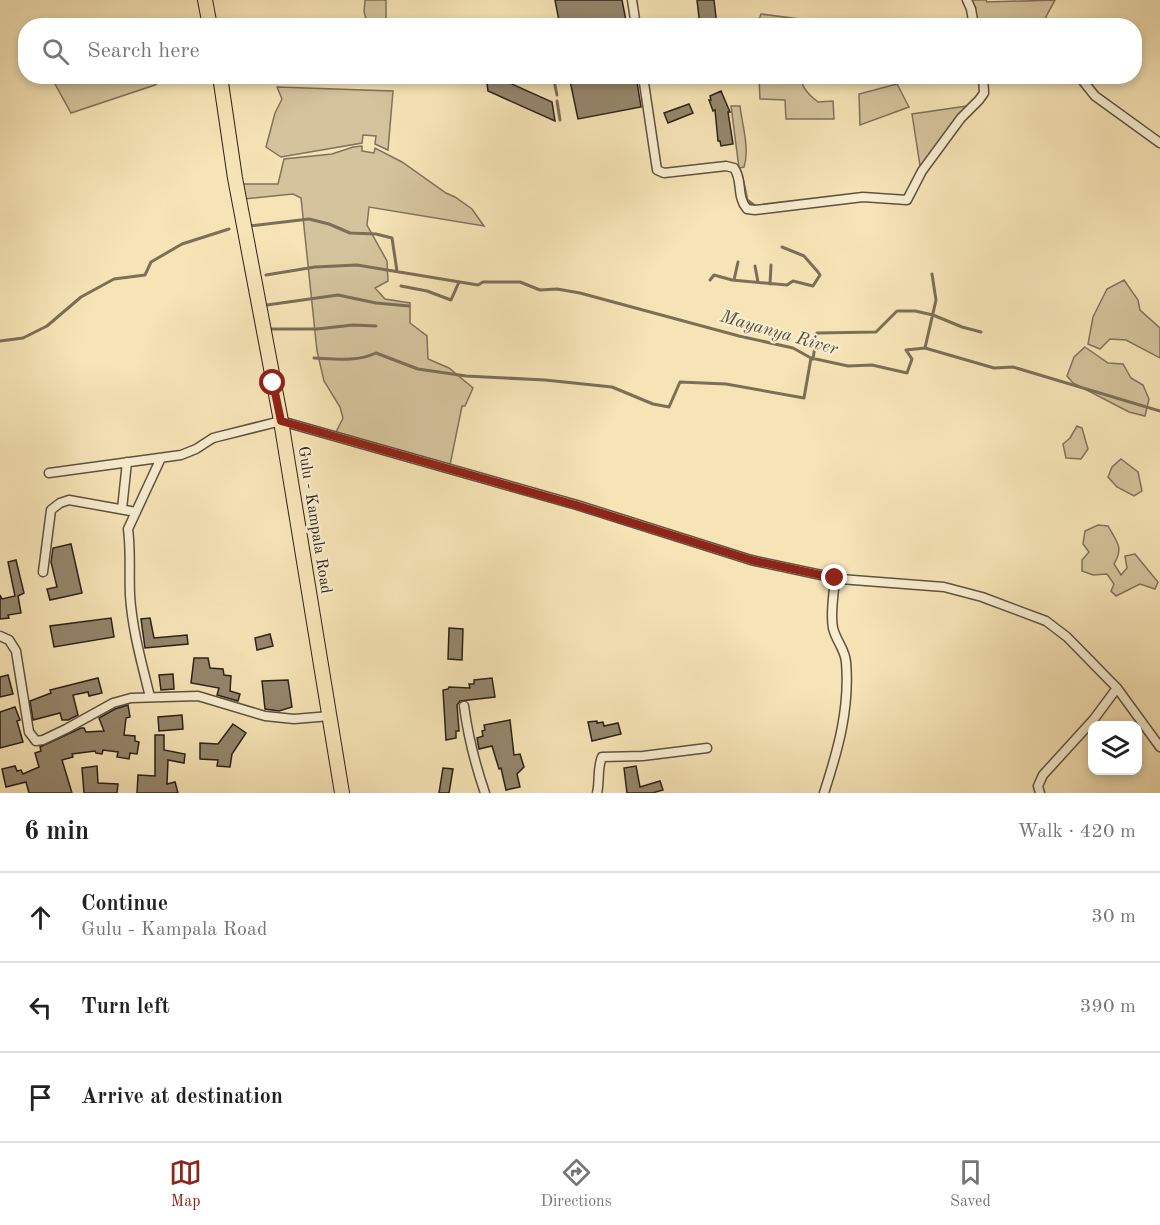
<!DOCTYPE html>
<meta charset="utf-8">
<style>
body{margin:0;font-family:"Old Standard TT",serif;background:#f2f2f2;color:#222}
.controls{position:absolute;right:18px;bottom:18px;display:grid;overflow:hidden;border-radius:12px;box-shadow:0 3px 9px #0003}
.controls button{width:54px;height:54px;display:grid;place-items:center;padding:0;border:0;border-bottom:2px solid #e0e0e0;background:#fff;color:#222;font:30px sans-serif}
.stop{position:absolute;width:18px;height:18px;margin:-14px;border:4px solid #8f2418;border-radius:50%;background:#fff}
.stop.end{background:#8f2418;border-color:#fff;box-shadow:0 2px 6px #0008}
.list{margin:0;padding:0;list-style:none}
h2{display:flex;justify-content:space-between;align-items:center;height:78px;margin:0;padding:0 24px;font-size:26px}
h2 small{font-size:20px;font-weight:400;color:#767676}
.list li{display:grid;grid-template-columns:39px 1fr auto;gap:18px;align-items:center;box-sizing:border-box;height:90px;padding:0 24px;border-top:2px solid #e0e0e0}
.list b{display:block;font-size:22px;white-space:nowrap}
.list p{margin:0;font-size:20px;white-space:nowrap;color:#767676}
.list em{font-size:20px;font-style:normal;color:#767676}
.icon{flex:none;width:33px;height:33px;fill:none;stroke:currentColor;stroke-width:2;stroke-linecap:round;stroke-linejoin:round}
.map{position:relative;flex:none;width:1160px;height:793px;overflow:hidden}
.search{position:absolute;background:#fff;box-shadow:0 3px 9px #0003;left:18px;right:18px;top:18px;height:66px;display:flex;align-items:center;gap:15px;box-sizing:border-box;padding:0 21px;border-radius:24px;color:#767676;font-size:22px}
.sheet{height:348px;background:#fff}
nav{display:flex;justify-content:space-around;align-items:center;box-sizing:border-box;height:84px;border-top:2px solid #e0e0e0;background:#fff;font-size:16px;color:#767676}
nav a{display:grid;justify-items:center;gap:3px}
nav .on{color:#8f2418}
.map>svg:first-child{display:block}
.green{fill:#d4c39c;stroke:#80725c;stroke-width:1.5}
.lines{fill:none;stroke-linecap:round;stroke-linejoin:round}
.stream{stroke:#7c6e58;stroke-width:3}
.building{fill:#95866c;stroke:#2c211b;stroke-width:1.5}
.street-casing{stroke:#5e5242;stroke-width:11}
.primary-casing{stroke:#2c211b;stroke-width:16}
.street{stroke:#f9edd0;stroke-width:8}
.primary{stroke:#f6e4b6;stroke-width:14}
.route{stroke:#8f2418;stroke-width:8}
.labels{text-anchor:middle;dominant-baseline:central;stroke-width:4.5;stroke-linejoin:round;paint-order:stroke}
.street-label{font-size:16px;fill:#2c211b;stroke:#f9edd0}
.water-label{font-size:18px;font-style:italic;fill:#5b4e3f;stroke:#f9edd0}
</style>
<div class="map">
<svg width="1160" height="793" viewBox="0 0 1160 793">
<rect width="100%" height="100%" fill="#f6e4b6"/>
<filter id="stains"><feTurbulence type="fractalNoise" baseFrequency=".00333" numOctaves="4"/><feColorMatrix values="0 0 0 0 .2 0 0 0 0 .09 0 0 0 0 .02 0 0 0 .5 -.17"/></filter>
<radialGradient id="worn" r=".72"><stop offset=".6" stop-color="#630" stop-opacity="0"/><stop offset="1" stop-color="#630" stop-opacity=".3"/></radialGradient>
<path class="green" d="M365 0H386V25H368L364 12Z
M970 0H986L987 2 1055 0 1041 26 978 25Z
M761 14 807 20 806 25H757Z
M58 76H167V77L155 85 71 113 55 84Z
M759 77H801C801 87 810 96 818 102L833 101 834 119H786L785 100 760 99Z
M897 84 909 107 860 125 859 94Z
M277 87 393 91 388 150 375 144 376 136 363 135 362 143 281 157 266 147 275 113 282 99Z
M731 106H740C742 124 750 149 744 167L739 168Z
M967 106 921 172 912 114Z
M362 146V151L374 153 375 148 402 162 446 193 455 197 472 209 484 226 369 207 367 225 387 261 388 281 375 288 385 299 410 303V323L427 336 428 359 449 368 473 388 465 406H462L450 465 335 434 343 418 340 407 324 381 317 351 301 198 293 194 244 199 240 184H278L284 159 332 154 353 147Z
M1124 280 1138 300 1140 310 1160 328V358L1126 340 1110 339 1100 349 1088 344 1093 317 1107 289Z
M1085 347 1108 363 1123 364 1131 378 1143 385 1149 399 1145 416 1129 412 1073 383 1067 376 1074 357Z
M1077 426 1082 428 1088 449 1081 459 1066 458 1063 444 1070 438Z
M1121 459 1138 472 1142 491 1134 496 1117 487 1108 477 1112 467Z
M1098 525 1108 526C1117 542 1124 547 1114 564L1121 575 1127 568 1125 556 1135 554 1158 582 1155 589 1140 584 1116 596 1111 591 1114 584 1107 574 1093 575 1082 571V560L1089 552 1083 544 1085 531Z"/>
<g class="lines">
<path class="stream" d="M553 76 557 95
M557 101 560 120
M743 181 747 200 755 206
M249 226 309 219 329 224 350 233 376 234 392 238 397 271
M755 266 758 282
M266 275 315 267 357 265 478 285 483 282H520L540 290 557 289 580 293 739 336 793 348 811 358 848 366 872 365 907 373 912 359 906 350 925 348 994 368 1013 367 1160 411
M710 280 714 275 732 280 787 285 793 281 813 286 820 275 818 272 804 256 782 247
M734 280 738 262
M770 284 771 265
M401 286 427 291 451 300 459 282
M267 305 338 295 376 303 409 306
M271 329H317L353 325 376 326
M0 341 23 338 47 326 81 297 114 279 145 275 151 262 182 244 229 229
M925 348 936 300 932 274
M314 358C335 359 357 362 376 353L418 369 466 376 545 380 612 387 653 404 669 407 680 382 726 384 804 398 811 358
M813 359 817 333 876 332 897 311H915L933 315 962 327 981 332"/>
</g>
<path class="building" d="M555 0H622L627 26H560Z
M697 0H714L717 26H700Z
M486 76H494L552 102 555 121 488 91Z
M569 76H636L641 107 578 119Z
M721 91 730 112H728L733 144 721 146 720 141H718L715 110 713 111 709 100H711L710 96Z
M689 104 693 113 668 123 664 113Z
M71 544 82 593 50 600 47 589 57 587 51 562 53 548Z
M16 560 24 593 18 596 21 613 8 615 9 618 0 619V595L2 599 15 596 8 562Z
M111 618 114 637 54 647 50 626Z
M150 618 154 638 187 635 188 644 145 648 141 619Z
M449 628 463 629 462 660 448 659Z
M270 634 273 646 257 650 255 638Z
M194 658H208L210 668 223 669 224 675 231 676 230 691 240 694 238 701 217 695 219 688 191 683Z
M173 674 174 689 161 690 159 675Z
M8 675 13 694 0 697V677Z
M98 678 102 693 89 696 88 692 73 695 78 715 68 720H62L60 713 33 720 30 701 51 693 50 690Z
M492 678 495 697 460 701 457 705 459 731H456V738L446 740 443 690 448 689 449 687 470 688 469 684H474V680Z
M288 680 292 707 279 711 265 709 262 681Z
M128 705 130 717 126 718 124 735 135 736V741L139 742 137 754 130 753 129 759 117 757 118 752 103 750 102 754 96 753 95 751 72 754 73 757 62 760 72 793H29L26 782 6 787 2 769 15 766 17 771 21 770 23 774 39 767 35 753 41 751 40 747 81 728H84L86 732 104 731 99 718 115 709Z
M15 707 20 720 17 721 23 742 0 748V712Z
M182 715 183 729 159 731 158 717Z
M510 720 514 755 520 754 524 767 517 774 520 787 506 790 501 768 499 769 492 746 479 749 477 738 483 736 482 731 485 730 484 725Z
M597 721V723L603 722 604 726 618 723 621 734 592 741 588 722Z
M233 724 246 733 232 754 230 767 217 766 218 760 200 759V743L218 744Z
M155 735H164V750L185 754 184 763 168 760 167 784 175 782 178 793H137L138 775 155 776Z
M97 766 98 783 118 784 117 793H84L82 768Z
M636 766 640 787 660 781 663 790 652 793H627L624 768Z
M443 768 453 769 449 793H439Z"/>
<g class="lines">
<defs>
<path id="street" d="M632 0 636 26
M967 0 971 9 974 26
M643 76 657 170 664 173 726 166 734 168C743 180 736 196 747 209L755 210 863 197 907 200 922 171 961 118 979 100 984 93 983 76
M1079 76 1095 96 1160 143
M49 473 181 455 196 449 213 438 281 421 577 505 751 560 840 579 944 587 982 597 1046 621 1067 637 1117 688 1160 747
M122 509 127 462
M43 572 51 510 60 503 69 500 136 512
M0 636 9 640 16 651 29 732 36 741 43 740 66 729 113 703 131 698 198 696 265 716 294 719 330 716
M150 697C142 664 132 629 130 595 129 573 131 551 128 529L161 458
M464 706C468 736 475 764 485 793
M597 793C600 781 597 768 602 757L643 756 707 748
M824 793C838 750 850 708 846 662 845 649 836 641 833 628 830 613 834 594 835 578
M1040 793 1038 786 1043 775 1094 719 1117 688"/>
<path id="primary" d="M205 0 210 26
M220 76 235 178 281 421 342 793"/>
</defs>
<use href="#street" class="street-casing"/>
<use href="#primary" class="primary-casing"/>
<use href="#street" class="street"/>
<use href="#primary" class="primary"/>
</g>
<g class="lines">
<path class="route" d="M273 383 281 421 576 505 751 560 835 578"/>
</g>
<g class="labels">
<g class="street-label">
<text transform="translate(314 520) rotate(81)">Gulu - Kampala Road</text>
</g>
<g class="water-label">
<text transform="translate(779 333) rotate(16)">Mayanya River</text>
</g>
</g>
<rect width="100%" height="100%" filter="url(#stains)"/>
<rect width="100%" height="100%" fill="url(#worn)"/>
</svg>
<div class="controls">
<button><svg class="icon" aria-label="layers" viewBox="0 0 24 24"><path d="M12 4l9 5-9 5-9-5zM3 14l9 5 9-5"/></svg></button>
</div>
<div class="stop" style="left:273px;top:383px"></div>
<div class="stop end" style="left:835px;top:578px"></div>
<div class="search"><svg class="icon" aria-label="search" viewBox="0 0 24 24"><circle cx="10" cy="10" r="6"/><path d="M15 15l6 6"/></svg>Search here</div>
</div>
<section class="sheet">
<h2>6 min<small>Walk · 420 m</small></h2>
<ul class="list">
<li><svg class="icon" aria-label="ahead" viewBox="0 0 24 24"><path d="M12 20V5M6 11l6-6 6 6"/></svg><div><b>Continue</b><p>Gulu - Kampala Road</p></div><em>30 m</em></li>
<li><svg class="icon" aria-label="left" viewBox="0 0 24 24"><path d="M17 20v-9H6M10 6l-5 5 5 5"/></svg><div><b>Turn left</b></div><em>390 m</em></li>
<li><svg class="icon" aria-label="arrive" viewBox="0 0 24 24"><path d="M6 21V4h12l-3 4 3 4H6"/></svg><div><b>Arrive at destination</b></div></li>
</ul>
</section>
<nav>
<a class="on"><svg class="icon" aria-label="map" viewBox="0 0 24 24"><path d="M3 6l6-2 6 2 6-2v14l-6 2-6-2-6 2zM9 4v14M15 6v14"/></svg>Map</a>
<a><svg class="icon" aria-label="directions" viewBox="0 0 24 24"><path d="M12 3l9 9-9 9-9-9zM9 14v-3h6M13 9l2 2-2 2"/></svg>Directions</a>
<a><svg class="icon" aria-label="saved" viewBox="0 0 24 24"><path d="M7 4h10v16l-5-4-5 4z"/></svg>Saved</a>
</nav>
